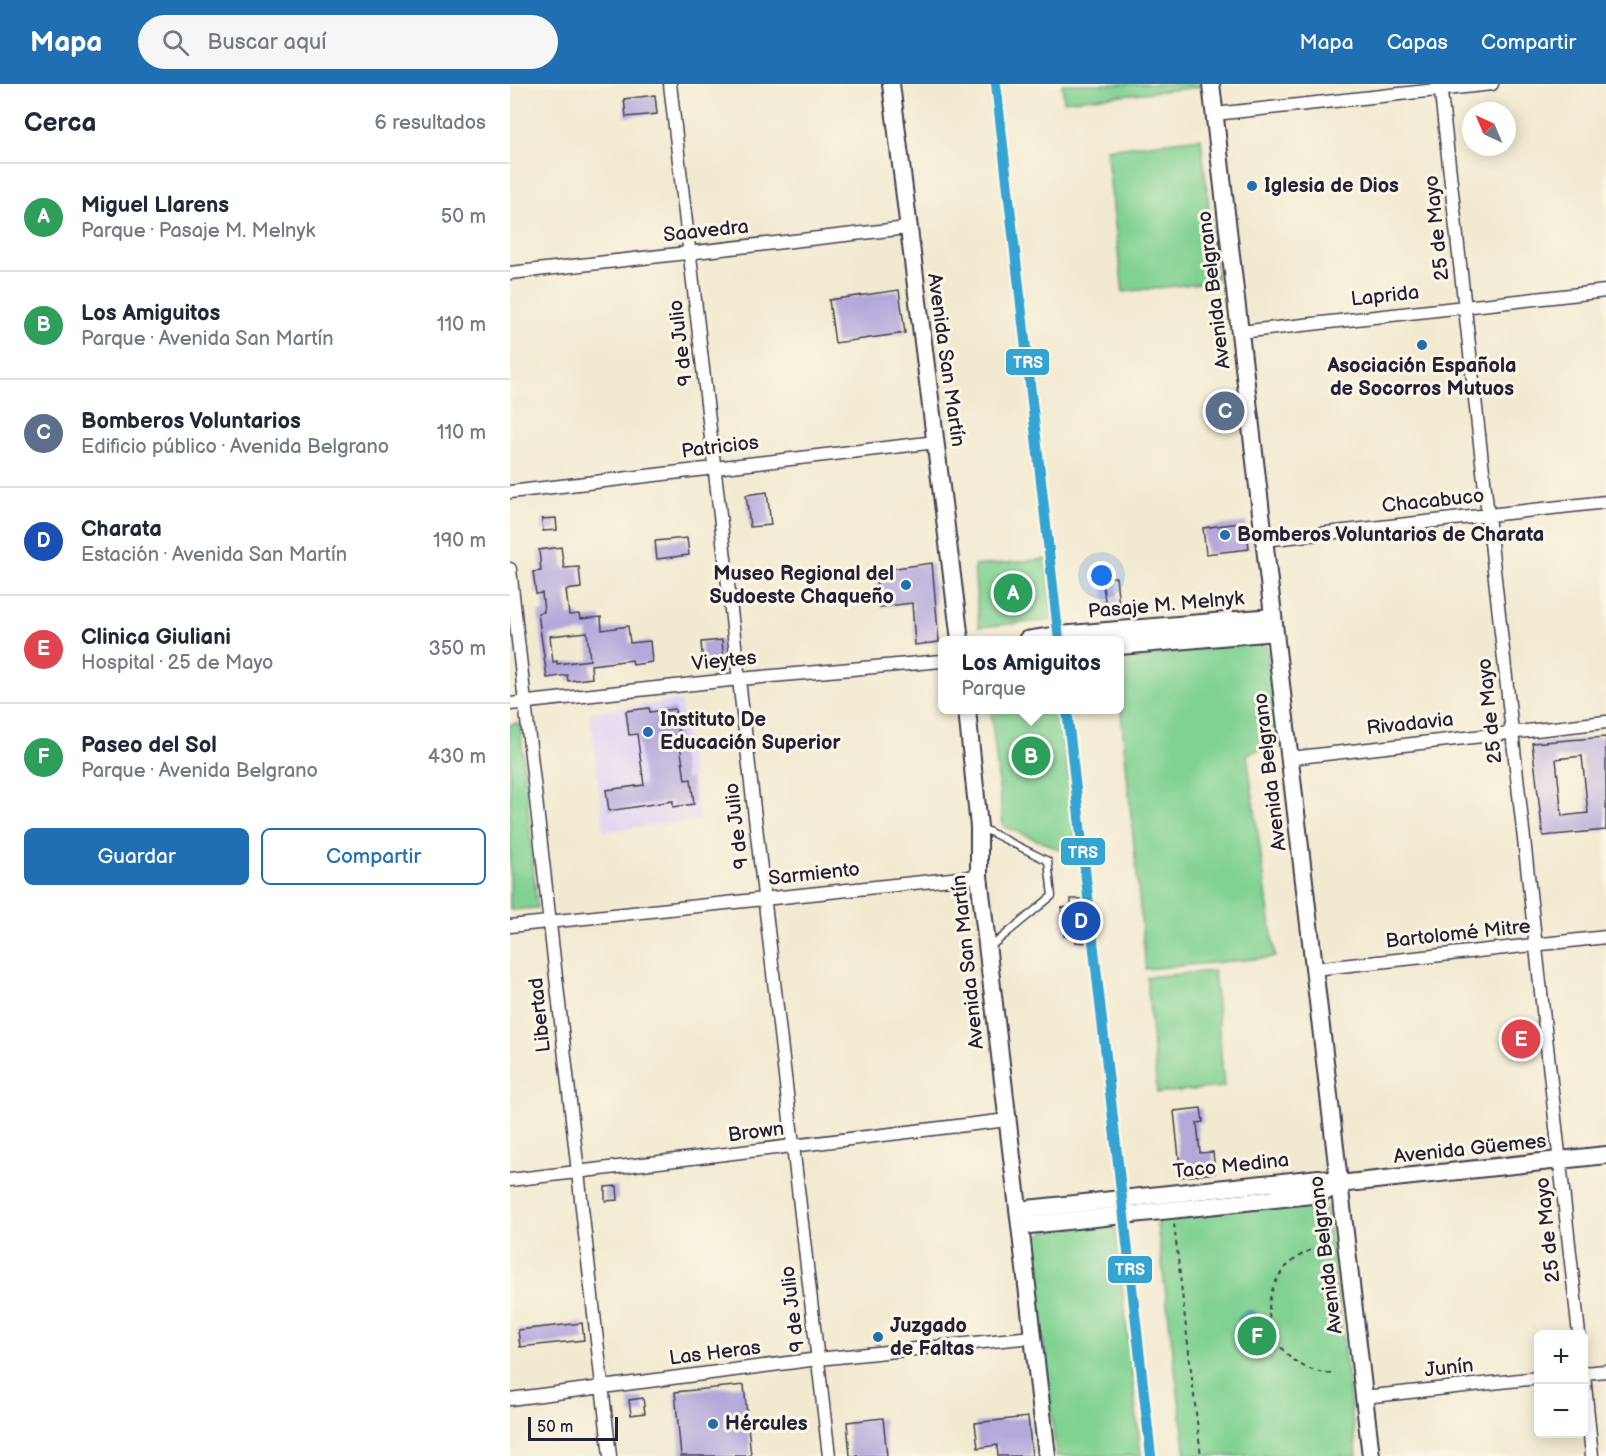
<!DOCTYPE html>
<html lang="es">
<meta charset="utf-8">
<style>
body{margin:0;font-family:"Balsamiq Sans",sans-serif;background:#f6f6f7;color:#1f2937}
.controls{position:absolute;right:18px;bottom:18px;display:grid;overflow:hidden;border-radius:9px;box-shadow:0 3px 15px #0003}
.controls button{width:54px;height:54px;display:grid;place-items:center;padding:0;border:0;border-bottom:2px solid #e0e1e3;background:#fff;color:#1f2937;font:30px sans-serif}
.compass{position:absolute;left:952px;top:18px;width:54px;height:54px;border-radius:50%;background:#fff;box-shadow:0 3px 15px #0003;rotate:316deg}
.scale{position:absolute;left:18px;bottom:15px;width:90px;box-sizing:border-box;padding-left:6px;border:3px solid #22223b;border-top:0;font-size:16px;line-height:21px;white-space:nowrap;color:#22223b;-webkit-text-stroke:4px #fcf5e5;paint-order:stroke}
.you{position:absolute;left:592px;top:492px;width:21px;height:21px;margin:-15px;border:4px solid #fff;border-radius:50%;background:#1a73e8;box-shadow:0 0 0 9px #1a73e833}
.badge{display:grid;place-items:center;width:39px;height:39px;border-radius:50%;background:#1f6fb2;color:#fff;font-size:20px;font-weight:700}
.pin{position:absolute;translate:-50% -50%;border:3px solid #fff;box-shadow:0 2px 6px #0006}
.popup{position:absolute;left:428px;top:552px;width:186px;height:78px;box-sizing:border-box;display:grid;place-content:center;border-radius:9px;background:#fff;filter:drop-shadow(0 2px 4px #0005);font-size:20px;white-space:nowrap;color:#747a83}
.popup b{font-size:22px;color:#1f2937}
.popup::after{content:'';position:absolute;left:50%;top:100%;margin-left:-12px;border:12px solid transparent;border-top-color:#fff}
.list{margin:0;padding:0;list-style:none}
h2{display:flex;justify-content:space-between;align-items:center;height:78px;margin:0;padding:0 24px;font-size:26px}
h2 small{font-size:20px;font-weight:400;color:#747a83}
.list li{display:grid;grid-template-columns:39px 1fr auto;gap:18px;align-items:center;box-sizing:border-box;height:108px;padding:0 24px;border-top:2px solid #e0e1e3}
.list b{display:block;font-size:22px;white-space:nowrap}
.list p{margin:0;font-size:20px;white-space:nowrap;color:#747a83}
.list em{font-size:20px;font-style:normal;color:#747a83}
.actions{display:flex;gap:12px;padding:18px 24px}
.actions a{flex:1;padding:14px 0;border:2px solid #1f6fb2;border-radius:9px;text-align:center;font-size:21px;color:#1f6fb2}
.actions .main{background:#1f6fb2;color:#fff}
.icon{flex:none;width:33px;height:33px;fill:none;stroke:currentColor;stroke-width:2;stroke-linecap:round;stroke-linejoin:round}
.map{position:relative;flex:none;width:1096px;height:1372px;overflow:hidden}
header{display:flex;align-items:center;gap:36px;box-sizing:border-box;height:84px;padding:0 30px;background:#1f6fb2;color:#fff}
header strong{font-size:28px}
nav{display:flex;gap:33px;margin-inline-start:auto;font-size:21px}
.search{width:420px;height:54px;background:#f6f6f7;display:flex;align-items:center;gap:15px;box-sizing:border-box;padding:0 21px;border-radius:33px;color:#747a83;font-size:22px}
main{display:flex}
aside{flex:1;background:#fff}
.map>svg:first-child{display:block}
.built{fill:#e0d4f4}
.green{fill:#80d192;stroke:#517a66;stroke-width:1.5}
.water{fill:#48b1c7;stroke:#356a81;stroke-width:1.5}
.building{fill:#b4a8db;fill-rule:evenodd}
.lines{fill:none;stroke-linecap:round;stroke-linejoin:round}
.lane-casing{stroke:#414051;stroke-width:9}
.street-casing{stroke:#414051;stroke-width:15}
.secondary-casing{stroke:#414051;stroke-width:20}
.path{stroke:#414051;stroke-width:2;stroke-dasharray:4.5 4.5;stroke-linecap:butt}
.lane{stroke:#fff;stroke-width:6}
.street{stroke:#fff;stroke-width:12}
.secondary{stroke:#fff;stroke-width:16}
.rail-1-casing{stroke:#fcf5e5;stroke-width:15}
.rail-1{stroke:#34a4d2;stroke-width:10}
.poi-dot{fill:#1f6fb2;stroke:#fcf5e5;stroke-width:2}
.labels{text-anchor:middle;dominant-baseline:central;stroke-width:6;stroke-linejoin:round;paint-order:stroke}
.poi-label{font-size:20px;font-weight:bold;fill:#22223b;stroke:#fcf5e5;text-anchor:start}
.street-label{font-size:20px;fill:#22223b;stroke:#fcf5e5}
.line-badge{stroke:#fcf5e5;stroke-width:2}
.badge-label{font-size:16px;text-anchor:middle;font-weight:bold;fill:#fff}
</style>
<header>
<strong>Mapa</strong>
<div class="search"><svg class="icon" aria-label="search" viewBox="0 0 24 24"><circle cx="10" cy="10" r="6"/><path d="M15 15l6 6"/></svg>Buscar aquí</div>
<nav><a>Mapa</a><a>Capas</a><a>Compartir</a></nav>
</header>
<main>
<aside>
<h2>Cerca<small>6 resultados</small></h2>
<ul class="list">
<li><span class="badge" style="background:#2e9e5b">A</span><div><b>Miguel Llarens</b><p>Parque · Pasaje M. Melnyk</p></div><em>50 m</em></li>
<li><span class="badge" style="background:#2e9e5b">B</span><div><b>Los Amiguitos</b><p>Parque · Avenida San Martín</p></div><em>110 m</em></li>
<li><span class="badge" style="background:#5c6f8a">C</span><div><b>Bomberos Voluntarios</b><p>Edificio público · Avenida Belgrano</p></div><em>110 m</em></li>
<li><span class="badge" style="background:#1a4fb4">D</span><div><b>Charata</b><p>Estación · Avenida San Martín</p></div><em>190 m</em></li>
<li><span class="badge" style="background:#e0444e">E</span><div><b>Clinica Giuliani</b><p>Hospital · 25 de Mayo</p></div><em>350 m</em></li>
<li><span class="badge" style="background:#2e9e5b">F</span><div><b>Paseo del Sol</b><p>Parque · Avenida Belgrano</p></div><em>430 m</em></li>
</ul>
<div class="actions"><a class="main">Guardar</a><a>Compartir</a></div>
</aside>
<div class="map">
<svg width="1096" height="1372" viewBox="0 0 1096 1372">
<rect width="100%" height="100%" fill="#fcf5e5"/>
<filter id="ink" filterUnits="userSpaceOnUse"><feTurbulence type="fractalNoise" baseFrequency=".0167" numOctaves="2"/><feDisplacementMap in="SourceGraphic" scale="12" xChannelSelector="R" yChannelSelector="G"/><feConvolveMatrix kernelMatrix="1 2 1 2 8 2 1 2 1" color-interpolation-filters="sRGB"/></filter>
<filter id="wash" filterUnits="userSpaceOnUse"><feTurbulence type="fractalNoise" baseFrequency=".008" numOctaves="4" result="noise"/><feDisplacementMap in="SourceGraphic" scale="24" xChannelSelector="R" yChannelSelector="G"/><feGaussianBlur stdDeviation="1.35" result="paint"/><feColorMatrix in="noise" values="0 0 0 0 0 0 0 0 0 0 0 0 0 0 0 0 0 1.4 0 .05"/><feComposite in="paint" operator="in"/></filter>
<g filter="url(#wash)">
<rect width="100%" height="100%" fill="#f2ead0"/>
<path class="built" d="M171 617 189 736 94 747 80 628Z"/>
<path class="green" d="M552 0H690V3L554 17Z
M691 54 707 197 613 208 596 65Z
M537 475 543 536 469 543 464 482Z
M756 558 769 659 737 670 765 873 636 885 610 618V574Z
M481 626H550L568 773 493 742Z
M10 639 27 824 0 826V640Z
M704 887 714 1003 647 1009 637 893Z
M803 1116 817 1124 847 1372H676L646 1132Z
M605 1138 631 1372H546L523 1159 535 1147Z"/>
<path class="water" d="M729 1237a10 10 0 1 1 20 0a10 10 0 1 1-20 0Z"/>
<g id="blocks">
<path class="building" d="M145 11 147 30 116 33 114 15Z
M389 206 395 249 325 259 319 216Z
M257 408 261 441 240 443 236 411Z
M46 434 47 446 33 447 32 435Z
M736 438 739 465 696 470 693 444Z
M177 454 179 471 147 475 145 457Z
M51 463 54 484 69 483 71 504 56 506 59 531 69 530 70 535 91 533 92 546 118 542 120 559 140 557 142 578 123 581 122 576 81 581 82 594 58 597 57 591 37 594 28 529 34 528 32 509 26 510 23 488 31 487 29 466ZM77 548 80 576 47 580V577L43 578 40 552Z
M422 479 429 558 405 561 402 519 370 523 365 487Z
M606 493 610 531 597 532 592 494Z
M212 556 214 580 193 582 191 558Z
M139 624 140 628 165 625 175 696 181 695 184 720 163 723V717L99 727 96 706 134 701 127 650 119 651 116 627Z
M1096 653V746L1033 752 1022 659ZM1072 672 1078 729 1052 732 1046 675Z
M561 815H576L580 859 566 858V852H554L551 824 561 823Z
M691 1024 693 1038 687 1039 690 1069 703 1068 705 1089 671 1093 664 1027Z
M107 1102 108 1116 95 1117V1103Z
M72 1239 74 1256 10 1263 8 1246Z
M234 1301 241 1372H171L165 1308Z
M133 1314 135 1329 121 1331 119 1316Z
M518 1333 522 1372H488L487 1361 468 1364 465 1339Z
M373 1334 377 1372H340L337 1338Z"/>
</g>
</g>
<g filter="url(#ink)">
<use href="#blocks" fill-opacity="0" stroke="#414051" stroke-width="1.5"/>
<g class="lines">
<defs>
<path id="lane" d="M472 744 538 777 542 812 479 864"/>
<path id="street" d="M160 0 319 1372
M930 0 1069 1250
M705 30 982 0
M0 189 397 144
M730 248 1096 207
M0 408 426 358
M754 456 1096 418
M0 485 100 1372
M0 620 229 595 432 577
M780 674 1096 638
M0 842 469 792
M804 885 1096 853
M0 1096 497 1036
M1074 1289 1096 1287
M1074 1291 1082 1372
M854 1313 1028 1294
M0 1315 308 1275 522 1253"/>
<path id="secondary" d="M381 0 450 556
M701 0 861 1372
M517 556 549 551 763 533
M610 562 765 548
M457 626 469 743V792L537 1372
M508 1126 809 1094 829 1100
M510 1142 811 1110 829 1100 1096 1071"/>
</defs>
<use href="#lane" class="lane-casing"/>
<use href="#street" class="street-casing"/>
<use href="#secondary" class="secondary-casing"/>
<path class="path" d="M664 1140 691 1372
M809 1163C735 1186 746 1285 823 1290"/>
<use href="#lane" class="lane"/>
<use href="#street" class="street"/>
<use href="#secondary" class="secondary"/>
<defs>
<path id="rail-1" d="M486 0 549 556
M557 626 641 1372"/>
</defs>
<use href="#rail-1" class="rail-1-casing"/>
<use href="#rail-1" class="rail-1"/>
</g>
</g>
<g class="poi-dot">
<circle cx="742" cy="102" r="6"/>
<circle cx="912" cy="261" r="6"/>
<circle cx="715" cy="451" r="6"/>
<circle cx="396" cy="501" r="6"/>
<circle cx="138" cy="648" r="6"/>
<circle cx="368" cy="1253" r="6"/>
<circle cx="203" cy="1340" r="6"/>
</g>
<g class="labels">
<g class="poi-label">
<text x="754" y="102">Iglesia de Dios</text>
<text x="912" y="282" text-anchor="middle">Asociación Española<tspan x="912" dy="23">de Socorros Mutuos</tspan></text>
<text x="727" y="451">Bomberos Voluntarios de Charata</text>
<text x="384" y="490" text-anchor="end">Museo Regional del<tspan x="384" dy="23">Sudoeste Chaqueño</tspan></text>
<text x="150" y="636">Instituto De<tspan x="150" dy="23">Educación Superior</tspan></text>
<text x="380" y="1242">Juzgado<tspan x="380" dy="23">de Faltas</tspan></text>
<text x="215" y="1340">Hércules</text>
</g>
<g class="street-label">
<text transform="translate(927 144) rotate(-96)">25 de Mayo</text>
<text transform="translate(196 147) rotate(-6)">Saavedra</text>
<text transform="translate(704 206) rotate(-97)">Avenida Belgrano</text>
<text transform="translate(875 212) rotate(-6)">Laprida</text>
<text transform="translate(171 259) rotate(-97)">9 de Julio</text>
<text transform="translate(436 276) rotate(82)">Avenida San Martín</text>
<text transform="translate(210 363) rotate(-7)">Patricios</text>
<text transform="translate(923 417) rotate(-6)">Chacabuco</text>
<text transform="translate(656 521) rotate(-5)">Pasaje M. Melnyk</text>
<text transform="translate(214 577) rotate(-6)">Vieytes</text>
<text transform="translate(980 627) rotate(-96)">25 de Mayo</text>
<text transform="translate(900 640) rotate(-6)">Rivadavia</text>
<text transform="translate(760 688) rotate(-97)">Avenida Belgrano</text>
<text transform="translate(227 742) rotate(-97)">9 de Julio</text>
<text transform="translate(304 790) rotate(-6)">Sarmiento</text>
<text transform="translate(948 850) rotate(-6)">Bartolomé Mitre</text>
<text transform="translate(458 878) rotate(-96)">Avenida San Martín</text>
<text transform="translate(30 931) rotate(-96)">Libertad</text>
<text transform="translate(246 1048) rotate(-7)">Brown</text>
<text transform="translate(960 1065) rotate(-6)">Avenida Güemes</text>
<text transform="translate(721 1082) rotate(-6)">Taco Medina</text>
<text transform="translate(1038 1146) rotate(-96)">25 de Mayo</text>
<text transform="translate(816 1171) rotate(-97)">Avenida Belgrano</text>
<text transform="translate(283 1225) rotate(-97)">9 de Julio</text>
<text transform="translate(205 1269) rotate(-7)">Las Heras</text>
<text transform="translate(939 1284) rotate(-6)">Junín</text>
</g>
</g>
<g class="line-badge">
<rect x="495" y="264" width="45" height="28" rx="6" fill="#34a4d2"/>
<rect x="550" y="753" width="46" height="29" rx="6" fill="#34a4d2"/>
<rect x="597" y="1171" width="46" height="29" rx="6" fill="#34a4d2"/>
</g>
<g class="badge-label">
<text x="518" y="284">TRS</text>
<text x="573" y="774">TRS</text>
<text x="620" y="1191">TRS</text>
</g>
</svg>
<div class="controls">
<button>+</button>
<button>−</button>
</div>
<svg class="compass" viewBox="-18 -18 36 36"><path d="M0-13l5 13h-10z" fill="#e53935"/><path d="M0 13l5-13h-10z" fill="#747a83"/></svg>
<div class="scale">50 m</div>
<div class="you"></div>
<div class="pin badge" style="left:503px;top:509px;background:#2e9e5b">A</div>
<div class="pin badge" style="left:521px;top:672px;background:#2e9e5b">B</div>
<div class="popup"><b>Los Amiguitos</b>Parque</div>
<div class="pin badge" style="left:715px;top:327px;background:#5c6f8a">C</div>
<div class="pin badge" style="left:571px;top:837px;background:#1a4fb4">D</div>
<div class="pin badge" style="left:1011px;top:955px;background:#e0444e">E</div>
<div class="pin badge" style="left:747px;top:1252px;background:#2e9e5b">F</div>
</div>
</main>
